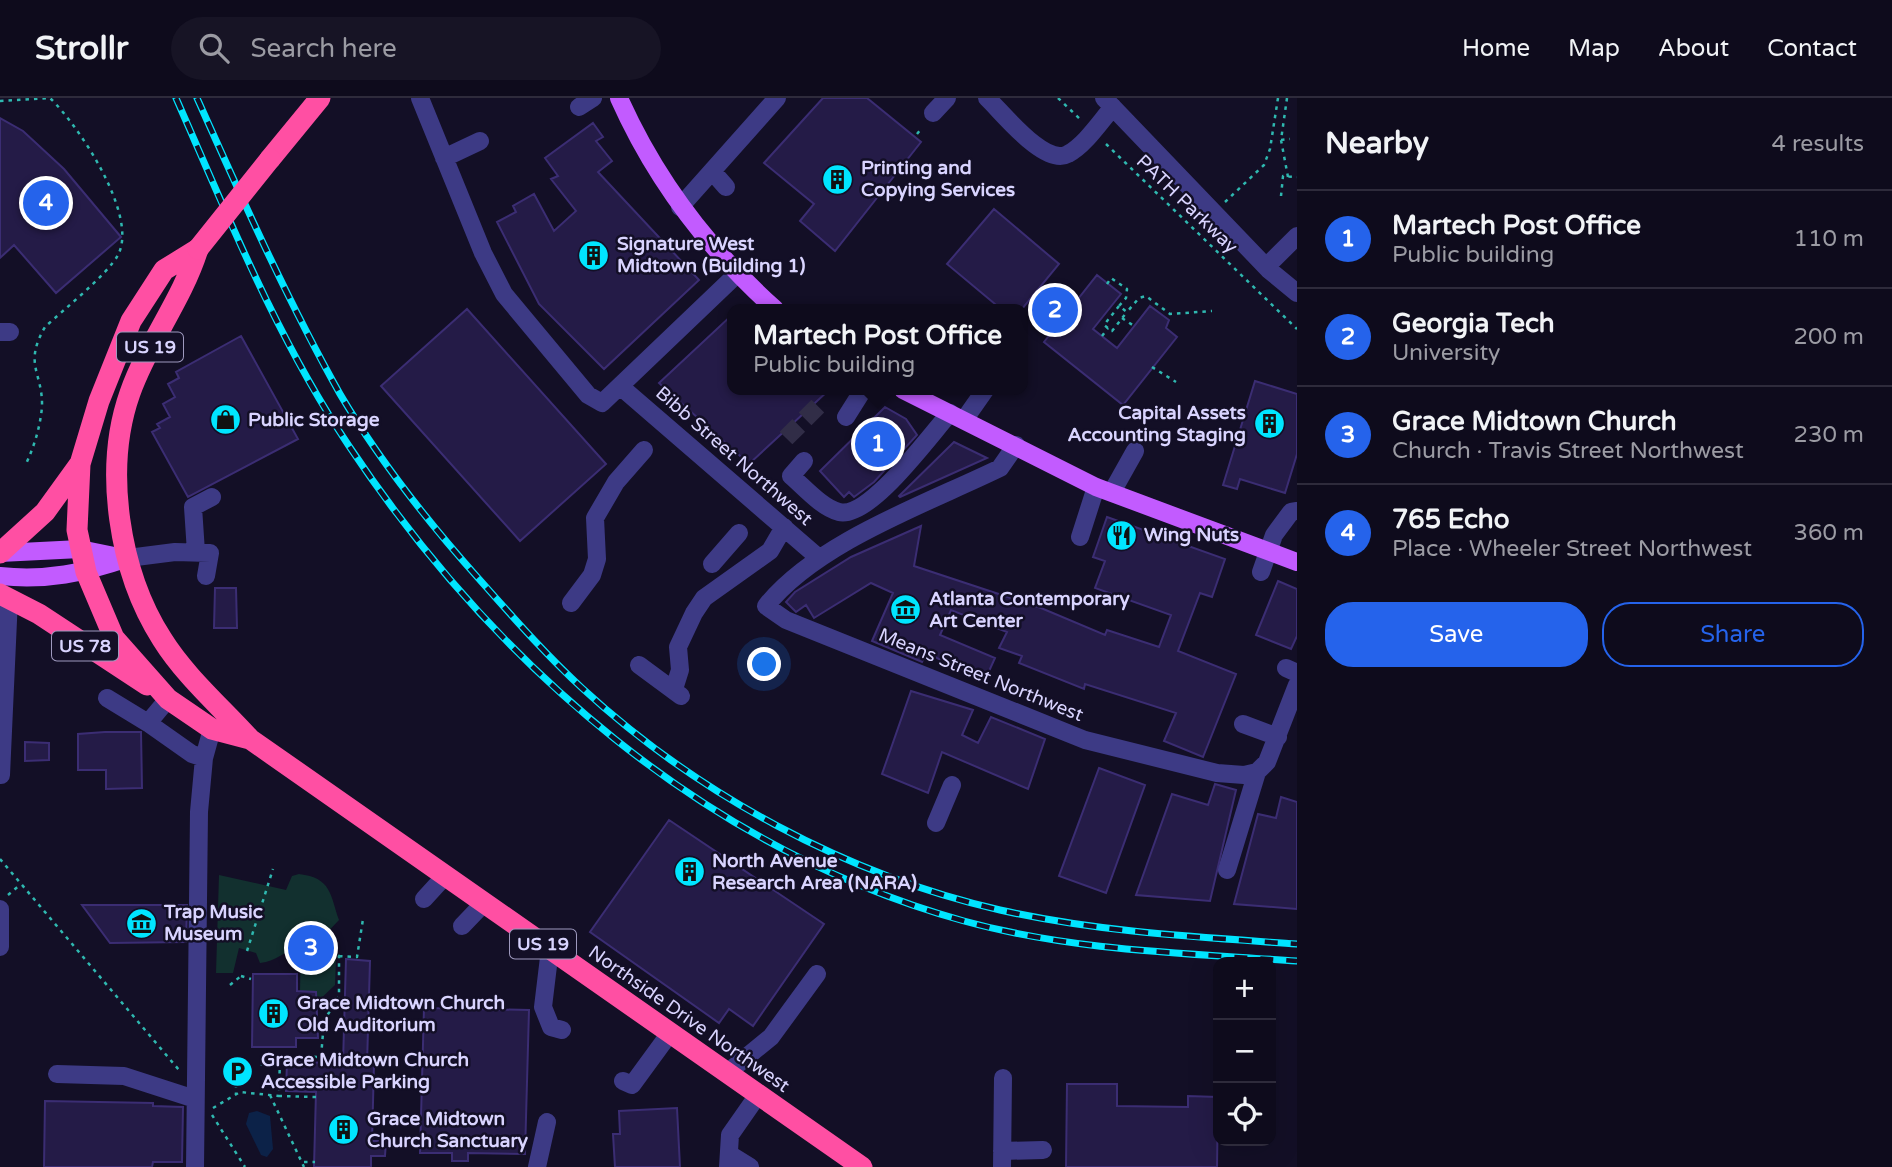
<!DOCTYPE html>
<meta charset="utf-8">
<style>
body{margin:0;font-family:"Varela Round",sans-serif;background:#171425;color:#f1f3f6}
.controls{position:absolute;right:21px;bottom:21px;display:grid;overflow:hidden;border-radius:14px;box-shadow:0 7px 28px #0002}
.controls button{width:63px;height:63px;display:grid;place-items:center;padding:0;border:0;border-bottom:2px solid #2e2b3b;background:#0e0b1c;color:#f1f3f6;font:35px sans-serif}
.you{position:absolute;left:765px;top:567px;width:24px;height:24px;margin:-18px;border:5px solid #fff;border-radius:50%;background:#1a73e8;box-shadow:0 0 0 10px #1a73e833}
.badge{display:grid;place-items:center;width:46px;height:46px;border-radius:50%;background:#2563eb;color:#fff;font-size:23px;font-weight:700}
.pin{position:absolute;translate:-50% -50%;border:4px solid #fff;box-shadow:0 2px 7px #0006}
.popup{position:absolute;left:727px;top:206px;width:301px;height:91px;box-sizing:border-box;display:grid;place-content:center;border-radius:14px;background:#0e0b1c;filter:drop-shadow(0 2px 5px #0005);font-size:23px;white-space:nowrap;color:#9b9ba3}
.popup b{font-size:26px;color:#f1f3f6}
.popup::after{content:'';position:absolute;left:50%;top:100%;margin-left:-14px;border:14px solid transparent;border-top-color:#0e0b1c}
.list{margin:0;padding:0;list-style:none}
h2{display:flex;justify-content:space-between;align-items:center;height:91px;margin:0;padding:0 28px;font-size:30px}
h2 small{font-size:23px;font-weight:400;color:#9b9ba3}
.list li{display:grid;grid-template-columns:46px 1fr auto;gap:21px;align-items:center;box-sizing:border-box;height:98px;padding:0 28px;border-top:2px solid #2e2b3b}
.list b{display:block;font-size:26px;white-space:nowrap}
.list p{margin:0;font-size:23px;white-space:nowrap;color:#9b9ba3}
.list em{font-size:23px;font-style:normal;color:#9b9ba3}
.actions{display:flex;gap:14px;padding:21px 28px}
.actions a{flex:1;padding:16px 0;border:2px solid #2563eb;border-radius:28px;text-align:center;font-size:24px;color:#2563eb}
.actions .main{background:#2563eb;color:#fff}
.icon{flex:none;width:38px;height:38px;fill:none;stroke:currentColor;stroke-width:2;stroke-linecap:round;stroke-linejoin:round}
.map{position:relative;flex:none;width:1297px;height:1069px;overflow:hidden}
header{display:flex;align-items:center;gap:42px;box-sizing:border-box;height:98px;padding:0 35px;background:#0e0b1c;border-bottom:2px solid #2e2b3b}
header strong{font-size:33px}
nav{display:flex;gap:38px;margin-inline-start:auto;font-size:24px}
.search{width:490px;height:63px;background:#171425;display:flex;align-items:center;gap:18px;box-sizing:border-box;padding:0 24px;border-radius:38px;color:#9b9ba3;font-size:26px}
main{display:flex}
aside{flex:1;background:#0e0b1c}
.map>svg:first-child{display:block}
.green{fill:#12302f}
.water{fill:#0c2248}
.building{fill:#241b47;stroke:#3b2d73;stroke-width:2}
.lines{fill:none;stroke-linecap:round;stroke-linejoin:round}
.minor-tunnel{stroke:#312d47;stroke-width:18;stroke-dasharray:18 9;stroke-linecap:butt}
.path{stroke:#2fb8b0;stroke-width:2.5;stroke-dasharray:3.5 5;stroke-linecap:butt}
.minor{stroke:#3d3a85;stroke-width:18}
.major{stroke:#c25bff;stroke-width:18}
.highway{stroke:#ff4fa3;stroke-width:21}
.rail-casing{stroke:#00e5ff;stroke-width:7}
.rail{stroke:#130f26;stroke-width:4.5;stroke-dasharray:13;stroke-linecap:butt}
.highway-bridge{stroke:#ff4fa3;stroke-width:21}
.labels{text-anchor:middle;dominant-baseline:central;stroke-width:5;stroke-linejoin:round;paint-order:stroke}
.shield{fill:#130f26;stroke:#9e99be;stroke-width:2}
.shield-label{font-size:18px;font-weight:bold;fill:#d9d4ff}
.poi-label{font-size:19px;font-weight:bold;fill:#d9d4ff;stroke:#130f26;text-anchor:start}
.street-label{font-size:19px;fill:#d9d4ff;stroke:#130f26}
</style>
<header>
<strong>Strollr</strong>
<div class="search"><svg class="icon" aria-label="search" viewBox="0 0 24 24"><circle cx="10" cy="10" r="6"/><path d="M15 15l6 6"/></svg>Search here</div>
<nav><a>Home</a><a>Map</a><a>About</a><a>Contact</a></nav>
</header>
<main>
<div class="map">
<svg width="1297" height="1069" viewBox="0 0 1297 1069">
<rect width="100%" height="100%" fill="#130f26"/>
<path class="green" d="M299 776C332 780 330 797 339 822L318 844 336 861 335 887 316 905V893H300L301 847C285 853 277 863 260 865L256 855 239 850 233 875H216L219 777 286 792 292 778Z"/>
<path class="water" d="M257 1013 270 1018 273 1051 267 1059 261 1057 246 1026 249 1015Z"/>
<path class="building" d="M823 0H867L921 44 835 153 800 123 814 106 764 65Z
M0 20 23 33 64 71 121 139 56 195 14 147 0 160Z
M593 25 603 39 596 43 612 63 598 74 699 182 604 271 539 206 497 124 516 114 513 108 534 96 554 133 576 113 551 81 558 78 545 60Z
M994 111 1059 166 1022 211H1001L947 166Z
M1097 177 1121 196 1093 231 1117 250 1150 208 1169 222 1166 230 1177 239 1123 307 1044 244Z
M467 211 606 366 520 443 381 288Z
M733 216V292H829L749 366 659 285Z
M241 238 298 341 188 399 152 334 160 330 157 326 170 319 163 306 175 299 168 286 179 280 176 274Z
M1255 283 1297 296V356L1285 395 1240 381 1237 391 1223 387Z
M885 309 906 321 917 337 874 384 854 399 849 394 844 399 820 373Z
M954 344 987 360 900 399 899 398Z
M1107 419 1225 461 1212 499 1200 495 1178 553 1236 576 1203 659 1164 643 1176 615 1085 586 1084 591 1019 565 1022 558 999 550 1007 534 951 512 940 537 995 560 985 582 926 555 922 564 872 543 893 495 871 485 814 520 806 507 796 514 786 504 795 494 851 459 921 428 914 468 1041 510 1105 537 1107 532 1159 549 1171 517 1095 490 1105 463 1093 459Z
M1278 483 1297 491V538L1291 551 1256 537Z
M215 490H236L237 530H214Z
M911 593 973 612 962 637 978 645 991 619 1045 641 1028 691 942 654 928 695 882 676Z
M105 634H141L142 690 106 691V672H78V636Z
M25 644 49 645V662L25 663Z
M1099 670 1145 687 1106 795 1059 778Z
M1215 686 1236 692 1210 803 1136 797 1172 696 1208 707Z
M1281 699 1297 704V811L1234 806 1258 716 1276 720Z
M669 722 824 826 753 928 729 911 719 925 590 834Z
M82 807H187L186 844 110 845Z
M346 861 370 863 367 966H374L372 1043H386L385 1058H371V1069H314L316 994 286 993 287 964 343 965Z
M253 876H297V893L316 894 318 940H296V949H252Z
M424 910 529 912 525 1056 468 1055V1063H452V1055H420Z
M1067 986H1117V1008L1188 1009V998L1218 999 1217 1069H1066Z
M45 1003 153 1005V1008L183 1009 182 1064H153L152 1069H44Z
M677 1010 680 1069H615L613 1036H620L619 1013Z"/>
<g class="lines">
<path class="minor-tunnel" d="M786 340 819 307"/>
<path class="path" d="M1058 0 1081 22
M1287 0 1281 42 1288 79
M0 3 50 0C78 27 139 117 118 157 107 177 63 212 45 229 23 267 43 274 42 309 40 330 34 349 25 368
M917 36 921 31
M1281 42 1290 41
M1106 46 1297 231
M1281 98 1283 78 1297 79
M1225 104 1264 67 1270 51 1278 0
M1107 186 1111 180 1127 191 1126 200 1119 208 1127 214 1139 200 1146 198 1170 216 1212 213
M1119 208 1104 227 1112 233 1127 214
M1122 220 1134 228
M1102 238 1108 230
M1152 269 1176 284
M0 761 179 972
M8 797 21 786
M247 853 273 771
M339 858 357 859 363 821
M241 878 251 881
M230 887 241 878
M321 959H331V965
M262 968 263 957 280 958
M280 981 287 982
M236 986V996
M270 997 304 1069
M316 999 279 998 280 958 321 959 324 923 339 898V858L327 848
M213 1010 240 994 279 998
M212 1017 245 1069
M304 1064H315"/>
<path class="minor" d="M420 0 483 155 504 196 588 297 602 305 736 177
M987 0C1003 15 1045 69 1068 56 1085 47 1100 24 1113 9
M1104 0 1269 172 1297 195
M579 9 593 0
M933 15 947 0
M444 60 480 43
M712 73 726 89
M680 109 777 0
M1266 169 1297 138
M0 234H10
M621 289 819 460
M846 319 863 292
M964 322 985 292
M1016 347 1000 370C926 406 817 444 766 508L786 522 1085 642 1217 675 1244 677 1257 674 1267 664 1297 587
M804 363 791 378C804 389 822 410 839 414 869 422 930 337 950 315
M1112 394 1135 353
M1080 439 1096 389
M196 454 193 409 212 399
M128 460 175 454 210 455 206 478
M712 466 739 435
M1261 474 1274 437 1291 414 1297 413
M571 505 592 477 597 461 595 420 616 384 644 352
M639 567 681 598
M1286 570 1297 575
M674 591 680 572 678 549 694 515 704 500 770 453 784 429
M107 600 148 625 168 601
M148 625 192 656 204 660
M1243 626 1278 639
M1 677 9 500
M936 725 952 687
M1227 772 1257 674
M424 801 445 778
M0 811V849
M462 828 484 805
M550 851 543 909 551 929 562 932
M727 975 771 939 817 876
M57 976 124 978 195 1001
M623 983 632 987 670 935
M1002 1053 1043 1052
M729 1056 750 1069
M195 1069 199 714 204 660 212 631
M537 1069 547 1024
M728 1069 730 1037 758 997
M1002 1069 1003 980"/>
<path class="major" d="M619 0C656 83 708 151 775 211
M903 292 1096 389 1297 464
M0 455 80 451 124 460
M0 478C46 483 84 475 128 460"/>
<path class="highway" d="M270 61 320 0
M198 151C182 202 148 244 130 295 103 371 119 474 162 541 185 578 221 609 250 641L862 1069
M198 151 164 172 131 223 99 303 80 366 77 432 86 474 114 540 168 601 212 631 250 641
M0 455 45 414 79 367
M0 496 39 516 147 587"/>
<defs>
<path id="rail" d="M176 0C228 118 277 241 349 348 495 567 707 752 964 823 1073 853 1185 855 1297 863
M197 0C242 100 286 200 340 296 379 362 428 424 479 481 512 518 545 556 582 590 697 696 847 777 1000 812 1098 834 1197 839 1297 846"/>
</defs>
<use href="#rail" class="rail-casing"/>
<use href="#rail" class="rail"/>
<path class="highway-bridge" d="M198 151 270 61"/>
</g>
<defs>
<symbol id="building-disc" viewBox="-11 -11 22 22"><circle r="9.5" fill="#00e5ff" stroke="#130f26"/><path d="M-4-6H4V6H1V3H-1V6H-4ZM-2.5-4.3h1.7v1.8h-1.7ZM.8-4.3h1.7v1.8H.8ZM-2.5-1h1.7V.8h-1.7ZM.8-1h1.7V.8H.8Z" fill="#111"/></symbol>
<symbol id="shop-disc" viewBox="-11 -11 22 22"><circle r="9.5" fill="#00e5ff" stroke="#130f26"/><path d="M-5-2.5h2.3a2.7 3.5 0 0 1 5.4 0H5L5.5 6h-11ZM-1.5-2.5h3a1.5 2.3 0 0 0-3 0Z" fill="#111"/></symbol>
<symbol id="restaurant-disc" viewBox="-11 -11 22 22"><circle r="9.5" fill="#00e5ff" stroke="#130f26"/><path d="M-5-6h1v4h1v-4h1v4h1v-4h1v5L-1.5 .5V6h-2V.5L-5-1ZM5-6V6H3V1.5H1.5Q1.5-4 5-6Z" fill="#111"/></symbol>
<symbol id="museum-disc" viewBox="-11 -11 22 22"><circle r="9.5" fill="#00e5ff" stroke="#130f26"/><path d="M0-6L6-3V-2H-6V-3ZM-5-1h2V3h-2ZM-1-1h2V3h-2ZM3-1h2V3H3ZM-6 4H6V6H-6Z" fill="#111"/></symbol>
<symbol id="parking-disc" viewBox="-11 -11 22 22"><circle r="9.5" fill="#00e5ff" stroke="#130f26"/><path d="M-3.5-5.5H1a3.5 3.5 0 0 1 0 7H-1V5.5H-3.5ZM-1-3.4V-.6H.8a1.4 1.4 0 0 0 0-2.8Z" fill="#111"/></symbol>
</defs>
<g fill-rule="evenodd">
<use href="#building-disc" x="820" y="64" width="35" height="35"/>
<use href="#building-disc" x="576" y="140" width="35" height="35"/>
<use href="#shop-disc" x="208" y="304" width="35" height="35"/>
<use href="#building-disc" x="1252" y="308" width="35" height="35"/>
<use href="#restaurant-disc" x="1104" y="420" width="35" height="35"/>
<use href="#museum-disc" x="888" y="494" width="35" height="35"/>
<use href="#building-disc" x="672" y="756" width="35" height="35"/>
<use href="#museum-disc" x="124" y="808" width="35" height="35"/>
<use href="#building-disc" x="256" y="898" width="35" height="35"/>
<use href="#parking-disc" x="220" y="956" width="35" height="35"/>
<use href="#building-disc" x="326" y="1014" width="35" height="35"/>
</g>
<g class="labels">
<g class="shield">
<rect x="117" y="234.5" width="66" height="29" rx="5"/>
<rect x="52" y="533.5" width="66" height="29" rx="5"/>
<rect x="510" y="831.5" width="66" height="29" rx="5"/>
</g>
<g class="shield-label">
<text x="150" y="249">US 19</text>
<text x="85" y="548">US 78</text>
<text x="543" y="846">US 19</text>
</g>
<g class="poi-label">
<text x="861" y="70">Printing and<tspan x="861" dy="22">Copying Services</tspan></text>
<text x="617" y="146">Signature West<tspan x="617" dy="22">Midtown (Building 1)</tspan></text>
<text x="1246" y="315" text-anchor="end">Capital Assets<tspan x="1246" dy="22">Accounting Staging</tspan></text>
<text x="248" y="322">Public Storage</text>
<text x="1144" y="437">Wing Nuts</text>
<text x="929" y="501">Atlanta Contemporary<tspan x="929" dy="22">Art Center</tspan></text>
<text x="712" y="763">North Avenue<tspan x="712" dy="22">Research Area (NARA)</tspan></text>
<text x="164" y="814">Trap Music<tspan x="164" dy="22">Museum</tspan></text>
<text x="297" y="905">Grace Midtown Church<tspan x="297" dy="22">Old Auditorium</tspan></text>
<text x="261" y="962">Grace Midtown Church<tspan x="261" dy="22">Accessible Parking</tspan></text>
<text x="367" y="1021">Grace Midtown<tspan x="367" dy="22">Church Sanctuary</tspan></text>
</g>
<g class="street-label">
<text transform="translate(1187 106) rotate(44)">PATH Parkway</text>
<text transform="translate(734 358) rotate(41)">Bibb Street Northwest</text>
<text transform="translate(981 577) rotate(22)">Means Street Northwest</text>
<text transform="translate(689 921) rotate(35)">Northside Drive Northwest</text>
</g>
</g>
</svg>
<div class="controls">
<button>+</button>
<button>−</button>
<button><svg class="icon" aria-label="locate" viewBox="0 0 24 24"><circle cx="12" cy="12" r="6"/><path d="M12 2v4M12 18v4M2 12h4M18 12h4"/></svg></button>
</div>
<div class="you"></div>
<div class="pin badge" style="left:878px;top:346px">1</div>
<div class="popup"><b>Martech Post Office</b>Public building</div>
<div class="pin badge" style="left:1055px;top:212px">2</div>
<div class="pin badge" style="left:311px;top:850px">3</div>
<div class="pin badge" style="left:46px;top:105px">4</div>
</div>
<aside>
<h2>Nearby<small>4 results</small></h2>
<ul class="list">
<li><span class="badge">1</span><div><b>Martech Post Office</b><p>Public building</p></div><em>110 m</em></li>
<li><span class="badge">2</span><div><b>Georgia Tech</b><p>University</p></div><em>200 m</em></li>
<li><span class="badge">3</span><div><b>Grace Midtown Church</b><p>Church · Travis Street Northwest</p></div><em>230 m</em></li>
<li><span class="badge">4</span><div><b>765 Echo</b><p>Place · Wheeler Street Northwest</p></div><em>360 m</em></li>
</ul>
<div class="actions"><a class="main">Save</a><a>Share</a></div>
</aside>
</main>
